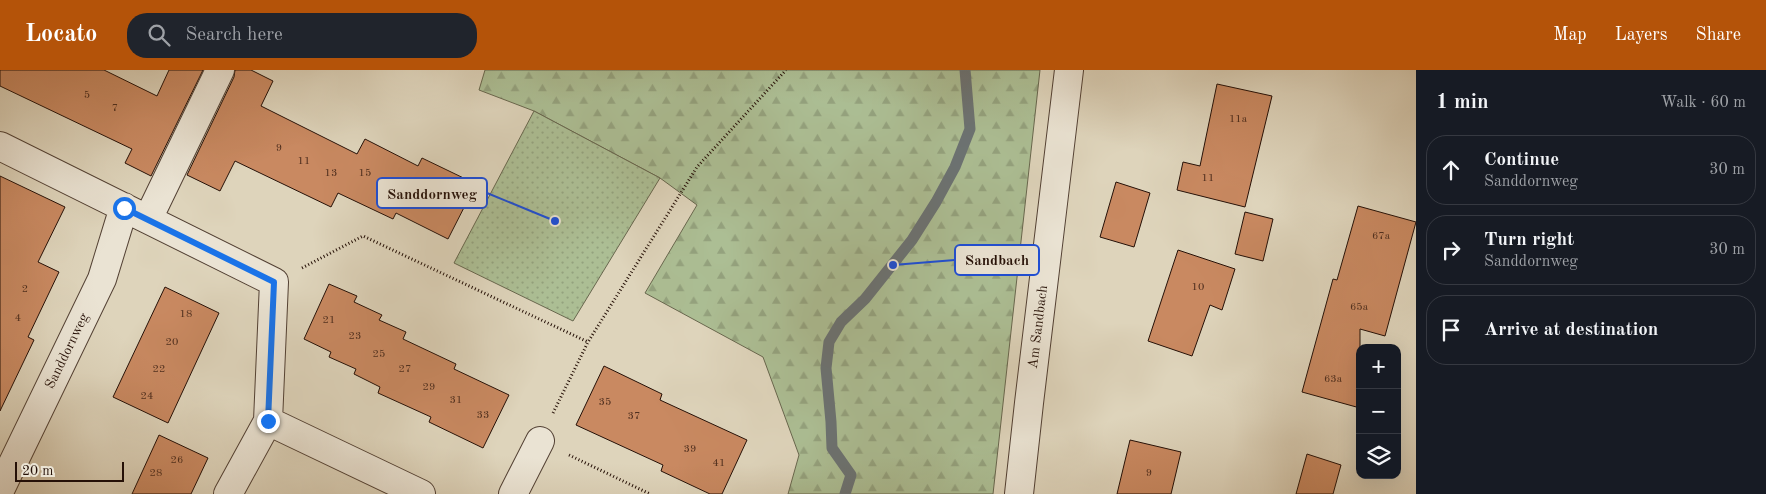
<!DOCTYPE html>
<meta charset="utf-8">
<style>
body{margin:0;font-family:"Old Standard TT",serif;background:#20242c;color:#f1f3f6}
.controls{position:absolute;right:15px;bottom:15px;display:grid;overflow:hidden;border-radius:10px;box-shadow:0 5px 20px #0002}
.controls button{width:45px;height:45px;display:grid;place-items:center;padding:0;border:0;border-bottom:1px solid #363941;background:#171b24;color:#f1f3f6;font:25px sans-serif}
.scale{position:absolute;left:15px;bottom:12px;width:109px;box-sizing:border-box;padding-left:5px;border:2px solid #251007;border-top:0;font-size:14px;line-height:18px;white-space:nowrap;color:#251007;-webkit-text-stroke:4px #eae3d3;paint-order:stroke}
.stop{position:absolute;width:15px;height:15px;margin:-11px;border:4px solid #1a73e8;border-radius:50%;background:#fff}
.stop.end{background:#1a73e8;border-color:#fff;box-shadow:0 1px 5px #0008}
.list{margin:0;padding:0;list-style:none}
h2{display:flex;justify-content:space-between;align-items:center;height:65px;margin:0;padding:0 20px;font-size:21px}
h2 small{font-size:16px;font-weight:400;color:#9ea1a6}
.list li{display:grid;grid-template-columns:32px 1fr auto;gap:15px;align-items:center;box-sizing:border-box;height:70px;margin:0 10px 10px;padding:0 10px;border:1px solid #363941;border-radius:20px}
.list b{display:block;font-size:19px;white-space:nowrap}
.list p{margin:0;font-size:16px;white-space:nowrap;color:#9ea1a6}
.list em{font-size:16px;font-style:normal;color:#9ea1a6}
.icon{flex:none;width:28px;height:28px;fill:none;stroke:currentColor;stroke-width:2;stroke-linecap:round;stroke-linejoin:round}
.map{position:relative;flex:none;width:1416px;height:424px;overflow:hidden}
header{display:flex;align-items:center;gap:30px;box-sizing:border-box;height:70px;padding:0 25px;background:#b45309;color:#fff}
header strong{font-size:24px}
nav{display:flex;gap:28px;margin-inline-start:auto;font-size:18px}
.search{width:350px;height:45px;background:#20242c;display:flex;align-items:center;gap:12px;box-sizing:border-box;padding:0 18px;border-radius:20px;color:#9ea1a6;font-size:19px}
main{display:flex}
aside{flex:1;background:#171b24}
.map>svg:first-child{display:block}
.forest{fill:url(#forest-firs);stroke:#68674e}
.park{fill:url(#park-dots);stroke:#68674e}
.lines{fill:none;stroke-linecap:round;stroke-linejoin:round}
.stream{stroke:#6b7374;stroke-width:11}
.building{fill:#c98961;stroke:#251007}
.minor-casing{stroke:#534134;stroke-width:30}
.path{stroke:#251007;stroke-width:3;stroke-dasharray:1 2.5;stroke-linecap:butt}
.minor{stroke:#eae3d3;stroke-width:28}
.route{stroke:#1a73e8;stroke-width:6}
.labels{text-anchor:middle;dominant-baseline:central;stroke-width:4;stroke-linejoin:round;paint-order:stroke}
.number-label{font-size:11px;fill:#4e2e1e}
.street-label{font-size:14px;fill:#251007;stroke:#eae3d3}
.leader{fill:none;stroke:#1d4ed8;stroke-width:2}
.callout-dot{fill:#1d4ed8;stroke:#eae3d3;stroke-width:2}
.callout{fill:#eae3d3;stroke:#1d4ed8;stroke-width:2}
.callout-label{font-size:15px;text-anchor:middle;font-weight:bold;fill:#251007}
</style>
<header>
<strong>Locato</strong>
<div class="search"><svg class="icon" aria-label="search" viewBox="0 0 24 24"><circle cx="10" cy="10" r="6"/><path d="M15 15l6 6"/></svg>Search here</div>
<nav><a>Map</a><a>Layers</a><a>Share</a></nav>
</header>
<main>
<div class="map">
<svg width="1416" height="424" viewBox="0 0 1416 424">
<defs>
<pattern id="forest-firs" width="22" height="20" patternUnits="userSpaceOnUse" patternTransform="scale(1.25)"><rect width="22" height="20" fill="#acbe94"/><path d="M5 1l3.5 6h-7zM16 11l3.5 6h-7z" fill="#94a27e"/></pattern>
<pattern id="park-dots" width="8" height="8" patternUnits="userSpaceOnUse" patternTransform="scale(1.25)"><rect width="8" height="8" fill="#acbe94"/><path d="M2 2h.1M6 6h.1" fill="none" stroke="#94a27e" stroke-width="1.8" stroke-linecap="round"/></pattern>
</defs>
<rect width="100%" height="100%" fill="#ded4bb"/>
<filter id="stains"><feTurbulence type="fractalNoise" baseFrequency=".004" numOctaves="4"/><feColorMatrix values="0 0 0 0 .2 0 0 0 0 .09 0 0 0 0 .02 0 0 0 .5 -.17"/></filter>
<radialGradient id="worn" r=".72"><stop offset=".6" stop-color="#630" stop-opacity="0"/><stop offset="1" stop-color="#630" stop-opacity=".3"/></radialGradient>
<path class="forest" d="M485 0H1040L993 424H788L799 385 763 287 645 223 697 135 660 108 534 41 479 20Z"/>
<path class="park" d="M534 41 660 108 573 251 454 193Z"/>
<g class="lines">
<path class="stream" d="M845 424 851 405 832 378 831 352 826 298 829 272 841 252 865 229 912 170 936 132 955 97 970 59 965 0"/>
</g>
<path class="building" d="M0 0H104L157 26 169 0H203L151 106 125 93 132 79 0 16Z
M235 0H251L273 11 261 36 357 84 365 69 418 96 422 88 476 114 448 169 396 143 393 149 338 123 331 137 235 91 220 121 187 105 234 7Z
M1217 14 1272 26 1245 137 1177 120 1183 92 1200 96Z
M0 106 65 137 38 192 59 202 28 267 34 270 0 341Z
M1116 112 1150 123 1134 177 1100 167Z
M1358 136 1416 152 1385 266 1360 259V338L1302 322 1333 209 1337 210Z
M1245 142 1273 149 1263 191 1235 184Z
M1178 180 1235 199 1222 240 1210 235 1192 286 1148 271Z
M329 214 357 226 354 232 382 245 379 250 406 262 403 269 456 294 454 299 509 325 483 378 429 352 431 347 378 323 380 317 354 304 356 299 329 287 331 282 304 269Z
M165 217 219 243 168 353 113 327Z
M604 296 662 324 660 330 747 370 722 424H710L661 401 663 395 576 355Z
M159 365 208 388 191 424H132Z
M1130 370 1181 382 1171 424H1117Z
M1307 384 1341 395 1333 424H1296Z"/>
<g class="lines">
<defs>
<path id="minor" d="M0 76 274 212 268 351 228 424
M148 149 220 0
M268 351 421 424
M0 420 102 209 124 137
M513 424 540 371
M1019 424 1029 333 1069 0"/>
</defs>
<use href="#minor" class="minor-casing"/>
<path class="path" d="M302 198 363 166 588 272
M553 343 588 272 697 97 786 0
M569 385 650 424"/>
<use href="#minor" class="minor"/>
</g>
<g class="lines">
<path class="route" d="M124 138 274 212 268 351"/>
</g>
<g class="labels">
<g class="number-label">
<text x="87" y="25">5</text>
<text x="115" y="38">7</text>
<text x="1238" y="49">11a</text>
<text x="279" y="78">9</text>
<text x="304" y="91">11</text>
<text x="331" y="103">13</text>
<text x="365" y="103">15</text>
<text x="1208" y="108">11</text>
<text x="1381" y="166">67a</text>
<text x="1198" y="217">10</text>
<text x="25" y="219">2</text>
<text x="1359" y="237">65a</text>
<text x="186" y="244">18</text>
<text x="18" y="248">4</text>
<text x="329" y="250">21</text>
<text x="355" y="266">23</text>
<text x="172" y="272">20</text>
<text x="379" y="284">25</text>
<text x="159" y="299">22</text>
<text x="405" y="299">27</text>
<text x="1333" y="309">63a</text>
<text x="429" y="317">29</text>
<text x="147" y="326">24</text>
<text x="456" y="330">31</text>
<text x="605" y="332">35</text>
<text x="483" y="345">33</text>
<text x="634" y="346">37</text>
<text x="690" y="379">39</text>
<text x="177" y="390">26</text>
<text x="719" y="393">41</text>
<text x="156" y="403">28</text>
<text x="1149" y="403">9</text>
</g>
<g class="street-label">
<text transform="translate(1038 257) rotate(-83)">Am Sandbach</text>
<text transform="translate(67 281) rotate(-64)">Sanddornweg</text>
</g>
</g>
<path class="leader" d="M555 151L487 123M893 195L955 190"/>
<g class="callout-dot">
<circle cx="555" cy="151" r="5"/>
<circle cx="893" cy="195" r="5"/>
</g>
<g class="callout">
<rect x="377" y="108" width="110" height="30" rx="5"/>
<rect x="955" y="175" width="84" height="30" rx="5"/>
</g>
<g class="callout-label">
<text x="432" y="129">Sanddornweg</text>
<text x="997" y="195">Sandbach</text>
</g>
<rect width="100%" height="100%" filter="url(#stains)"/>
<rect width="100%" height="100%" fill="url(#worn)"/>
</svg>
<div class="controls">
<button>+</button>
<button>−</button>
<button><svg class="icon" aria-label="layers" viewBox="0 0 24 24"><path d="M12 4l9 5-9 5-9-5zM3 14l9 5 9-5"/></svg></button>
</div>
<div class="scale">20 m</div>
<div class="stop" style="left:124px;top:138px"></div>
<div class="stop end" style="left:268px;top:351px"></div>
</div>
<aside>
<h2>1 min<small>Walk · 60 m</small></h2>
<ul class="list">
<li><svg class="icon" aria-label="ahead" viewBox="0 0 24 24"><path d="M12 20V5M6 11l6-6 6 6"/></svg><div><b>Continue</b><p>Sanddornweg</p></div><em>30 m</em></li>
<li><svg class="icon" aria-label="right" viewBox="0 0 24 24"><path d="M7 20v-9h11M14 6l5 5-5 5"/></svg><div><b>Turn right</b><p>Sanddornweg</p></div><em>30 m</em></li>
<li><svg class="icon" aria-label="arrive" viewBox="0 0 24 24"><path d="M6 21V4h12l-3 4 3 4H6"/></svg><div><b>Arrive at destination</b></div></li>
</ul>
</aside>
</main>
